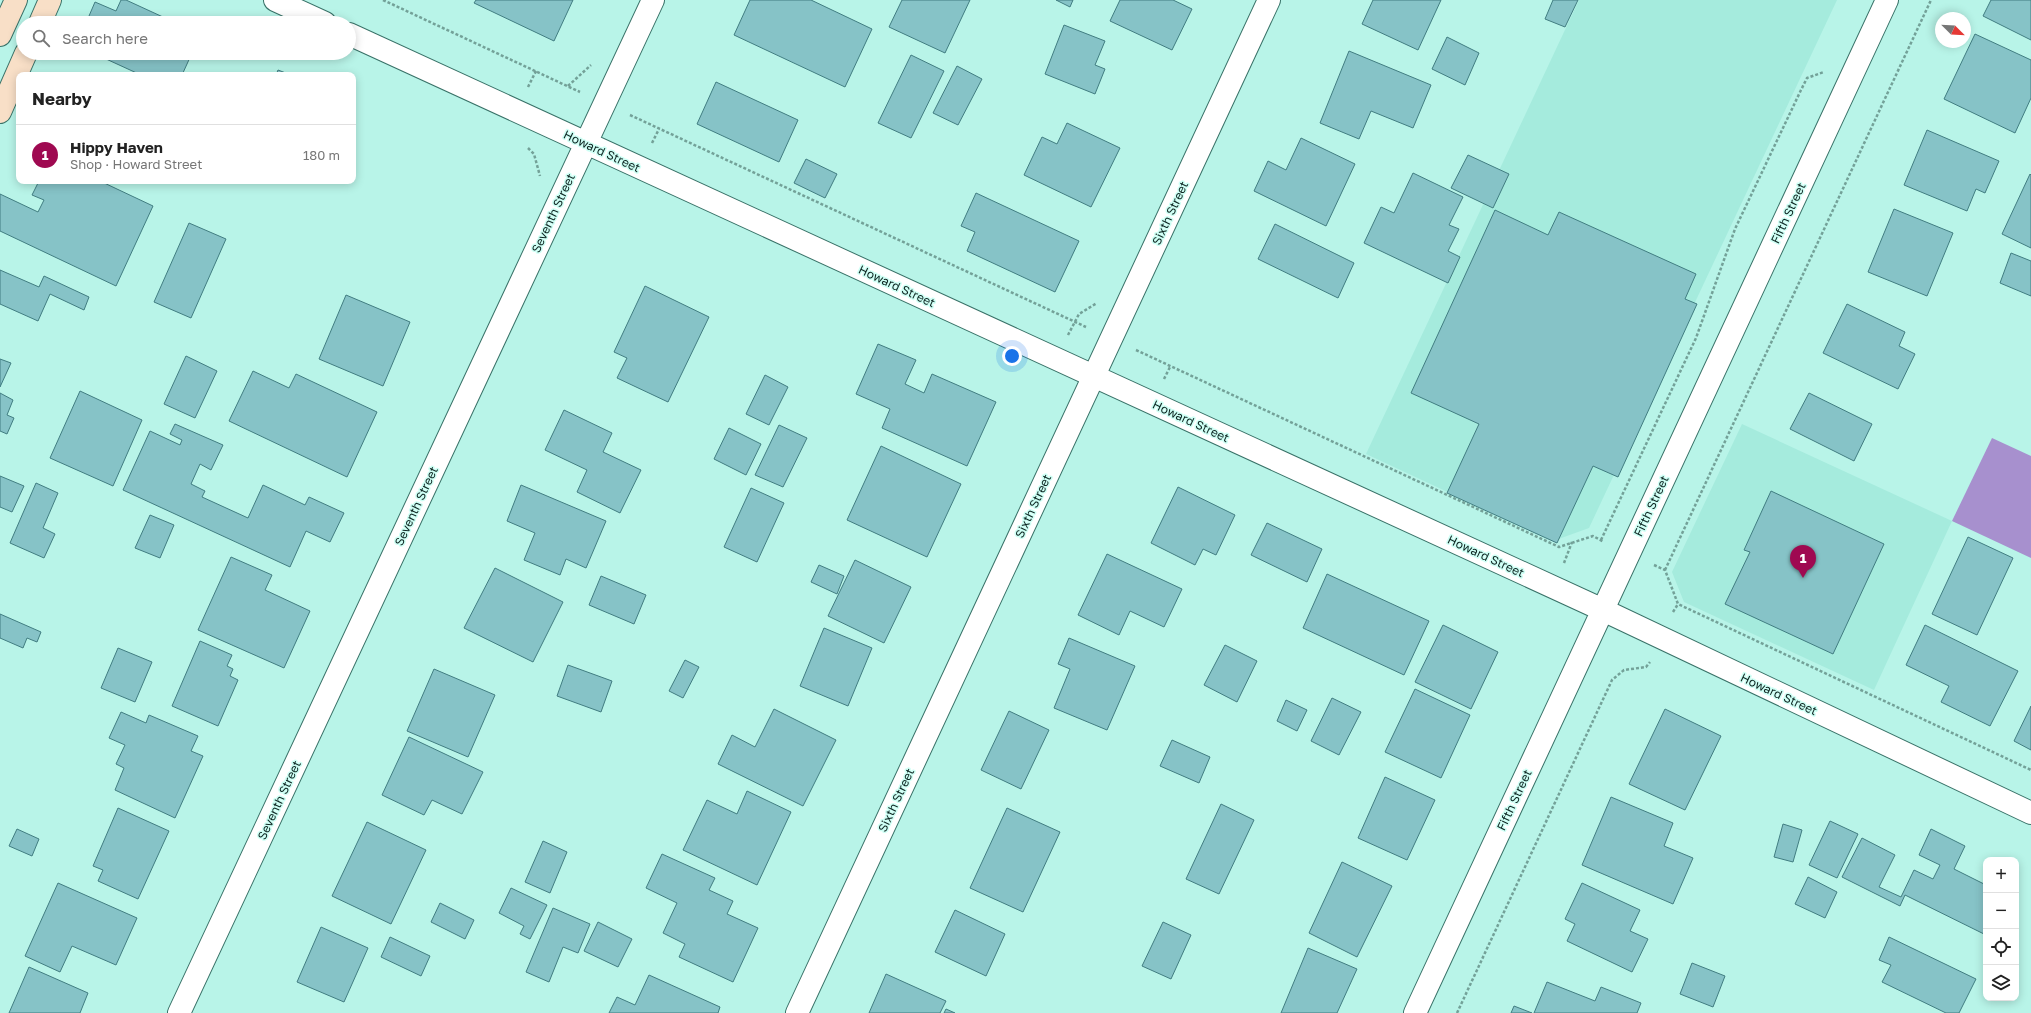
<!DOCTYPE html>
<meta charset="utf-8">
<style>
body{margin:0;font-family:"Golos Text",sans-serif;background:#f6f6f6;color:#222}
.controls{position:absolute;right:12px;bottom:12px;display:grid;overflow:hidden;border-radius:8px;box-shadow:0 2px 10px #0003}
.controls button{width:36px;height:36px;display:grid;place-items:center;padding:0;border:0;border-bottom:1px solid #e0e0e0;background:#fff;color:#222;font:20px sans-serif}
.compass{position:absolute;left:1935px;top:12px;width:36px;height:36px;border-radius:50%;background:#fff;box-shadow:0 2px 10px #0003;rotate:114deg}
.you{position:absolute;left:1012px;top:356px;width:14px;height:14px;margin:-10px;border:3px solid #fff;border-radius:50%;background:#1a73e8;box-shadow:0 0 0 6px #1a73e833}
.badge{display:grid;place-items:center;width:26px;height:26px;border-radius:50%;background:#9f0951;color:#fff;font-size:13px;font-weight:700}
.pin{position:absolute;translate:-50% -33px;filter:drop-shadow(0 1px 2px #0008)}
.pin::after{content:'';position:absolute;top:21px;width:14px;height:12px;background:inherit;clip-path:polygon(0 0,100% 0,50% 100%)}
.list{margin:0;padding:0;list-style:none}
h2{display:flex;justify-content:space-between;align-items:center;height:52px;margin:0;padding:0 16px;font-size:17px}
h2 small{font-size:13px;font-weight:400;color:#767676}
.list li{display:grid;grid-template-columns:26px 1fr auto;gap:12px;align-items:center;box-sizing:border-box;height:60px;padding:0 16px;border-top:1px solid #e0e0e0}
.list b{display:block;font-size:15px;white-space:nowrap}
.list p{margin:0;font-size:13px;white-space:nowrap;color:#767676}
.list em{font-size:13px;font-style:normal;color:#767676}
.icon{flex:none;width:22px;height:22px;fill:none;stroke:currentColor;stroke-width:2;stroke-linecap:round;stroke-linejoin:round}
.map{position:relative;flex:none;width:2031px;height:1013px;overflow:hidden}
.search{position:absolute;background:#fff;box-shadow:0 2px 10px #0003;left:16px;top:16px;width:340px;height:44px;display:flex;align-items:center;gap:10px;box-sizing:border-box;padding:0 14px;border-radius:22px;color:#767676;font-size:15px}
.panel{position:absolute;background:#fff;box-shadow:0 2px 10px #0003;left:16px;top:72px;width:340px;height:112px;border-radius:8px}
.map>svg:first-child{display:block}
.built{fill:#a5ebdd}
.water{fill:#a790ce}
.building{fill:#86c3c7;stroke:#417d81}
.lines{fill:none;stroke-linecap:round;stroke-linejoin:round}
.street-casing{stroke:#397268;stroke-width:24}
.secondary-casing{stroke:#397268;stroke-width:24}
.path{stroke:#73a198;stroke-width:2.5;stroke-dasharray:3 2;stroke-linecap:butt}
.street{stroke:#fff;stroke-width:22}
.secondary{stroke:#f8dfc7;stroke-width:22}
.labels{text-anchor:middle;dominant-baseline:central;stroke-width:3;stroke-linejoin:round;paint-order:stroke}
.street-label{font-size:12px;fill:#0d2521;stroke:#cffff5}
</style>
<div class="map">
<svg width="2031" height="1013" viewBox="0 0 2031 1013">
<rect width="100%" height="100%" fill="#b8f4e8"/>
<path class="built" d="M1579 0H1837L1589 528 1553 541 1366 454Z
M1742 424 1952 521 1874 690 1684 602 1672 572Z"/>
<path class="water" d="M1992 438 2031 456V558L1952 521Z"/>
<path class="building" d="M121 0H126L176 23H86L95 2 116 11Z
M476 0H573L554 41 474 3Z
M750 0H811L872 29 845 87 734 35Z
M902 0H970L945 53 889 27Z
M1056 0H1073L1070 7Z
M1120 0H1173L1192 9 1172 50 1110 21Z
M1373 0H1441L1418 50 1362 24Z
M1553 0H1578L1565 27 1545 19Z
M1991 0H2031V40L1983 16Z
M1064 25 1105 41 1095 65 1105 69 1095 94 1045 74Z
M1975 34 2031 60V98L2015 133 1944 99Z
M1447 37 1479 53 1465 85 1432 69Z
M1349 51 1431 85 1413 128 1371 111 1359 139 1320 123Z
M93 53H192L182 75H141Z
M911 55 944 71 911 138 878 123Z
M957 66 982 79 958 125 933 113Z
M278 70 291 75H276Z
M716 82 798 120 779 162 697 124Z
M1067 123 1120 148 1091 207 1024 175 1042 137 1057 144Z
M1927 130 1999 161 1985 193 1976 189 1967 211 1904 185Z
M1301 138 1355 164 1326 226 1254 191 1268 161 1286 170Z
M1468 155 1509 174 1493 208 1451 188Z
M806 159 837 174 825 198 794 183Z
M1413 173 1463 197 1449 225 1459 229 1448 251 1460 257 1448 283 1364 243 1381 207 1394 213Z
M2030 174 2031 175V248L2002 234Z
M39 181H100L153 206 116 286 0 231V194L38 212 44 200 32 195Z
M976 193 1079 241 1055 292 967 251 975 232 961 226Z
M1894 209 1953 233 1927 296 1868 272Z
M1495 210 1548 235 1559 212 1696 274 1685 299 1697 304 1618 477 1593 466 1557 543 1447 493 1479 424 1411 393Z
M189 223 226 239 191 318 154 302Z
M1275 224 1354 263 1338 298 1258 259Z
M2011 253 2031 261V296L2000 283Z
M0 270 39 287 44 276 89 297 84 310 50 294 38 321 0 304Z
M645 286 709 317 668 402 617 378 627 358 614 352Z
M346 295 410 322 383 386 319 359Z
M1847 304 1905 332 1899 346 1915 354 1898 389 1823 353Z
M878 344 916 360 905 384 924 393 932 374 996 402 967 466 882 428 890 409 856 394Z
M186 356 217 371 195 418 164 404Z
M0 359 11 363 0 387Z
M253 371 289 388 296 374 377 412 347 477 229 421Z
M765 375 788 387 769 425 746 414Z
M80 391 142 420 113 486 50 458Z
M0 393 13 400 7 415 14 418 7 434 0 431Z
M1809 393 1872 424 1854 461 1790 429Z
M564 410 612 433 603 452 641 470 620 513 577 492 587 470 545 450Z
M175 424 223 445 211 470 200 464 191 484 205 491 202 497 248 518 263 485 305 505 309 497 344 513 330 542 306 531 290 567 123 490 150 431 180 445 182 440 170 434Z
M779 425 807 438 783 487 755 475Z
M729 428 761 444 746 475 714 459Z
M881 446 961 484 927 557 847 520Z
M0 476 24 486 12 512 0 507Z
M36 483 58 493 43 528 55 534 44 558 10 543Z
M521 485 606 521 586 568 566 559 560 575 524 560 535 533 507 521Z
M1178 487 1235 515 1216 555 1203 549 1195 565 1151 543Z
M751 488 784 503 757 562 724 547Z
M1771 491 1884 544 1833 654 1725 604 1750 552 1744 550Z
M150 515 174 525 160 558 135 548Z
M1267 523 1322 549 1307 582 1251 555Z
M1968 537 2013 558 1977 635 1932 614Z
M1107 554 1182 589 1164 627 1130 611 1119 635 1078 615Z
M231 557 272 575 265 590 310 611 284 668 198 630Z
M855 560 911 587 884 643 828 616Z
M819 565 844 576 837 594 811 582Z
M495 568 563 602 533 662 464 628Z
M1327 574 1429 621 1404 675 1303 628Z
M601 576 646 595 634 624 589 605Z
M0 614 41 632 37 642 27 638 23 648 0 638Z
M1443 625 1498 652 1471 709 1415 682Z
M1925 625 2018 671 1990 726 1941 702 1949 686 1906 665Z
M824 628 872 648 848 706 800 686Z
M1069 638 1135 666 1107 730 1054 708 1070 669 1058 664Z
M200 641 232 655 227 666 233 669 230 676 238 680 218 726 172 706Z
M1225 645 1257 661 1237 702 1204 685Z
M118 648 152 662 135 702 101 688Z
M685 660 699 667 683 698 669 691Z
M568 665 612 681 601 712 557 696Z
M434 669 495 695 468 757 407 731Z
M1415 689 1470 715 1441 778 1385 752Z
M1332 698 1361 712 1339 755 1311 741Z
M1286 700 1307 710 1297 731 1277 721Z
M2031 706V750L2014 741Z
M774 709 836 740 803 806 718 764 732 735 755 747Z
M1665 709 1721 736 1685 810 1629 784Z
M1009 711 1049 730 1021 789 981 770Z
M121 712 146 723 149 715 198 736 191 751 203 756 175 818 115 790 124 768 116 764 125 745 109 738Z
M409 737 483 772 462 814 432 800 424 815 382 795Z
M1172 740 1210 757 1199 783 1160 766Z
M1385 777 1435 800 1407 860 1358 838Z
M747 791 791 812 757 885 683 850 707 800 737 814Z
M1611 797 1673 823 1664 846 1693 858 1673 904 1582 865Z
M1221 804 1254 820 1219 894 1186 879Z
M118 808 169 831 138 899 98 881 103 870 93 866Z
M1007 808 1060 832 1023 912 970 888Z
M1830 821 1858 834 1837 878 1809 865Z
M367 822 426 850 391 924 332 896Z
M1783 824 1802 830 1793 862 1774 857Z
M17 829 39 839 32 856 9 846Z
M1931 829 1965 846 1954 869 1986 885V935L1905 895 1900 906 1842 877 1862 838 1895 855 1879 887 1901 897 1914 870 1933 879 1940 865 1919 855Z
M543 841 567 852 550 893 525 882Z
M662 854 715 878 709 890 733 901 727 914 758 928 733 982 679 957 685 944 663 933 677 903 646 888Z
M1342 862 1392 886 1357 957 1309 933Z
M1808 877 1837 892 1825 918 1795 904Z
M58 883 137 918 116 965 72 946 60 972 25 956Z
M1582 883 1640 910 1630 931 1648 939 1632 972 1567 941 1575 924 1565 919Z
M511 888 547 905 530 939 520 934 524 926 499 913Z
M440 903 474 920 465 939 431 922Z
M553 908 590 924 578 953 563 947 549 982 526 972Z
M955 910 1005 934 986 976 935 952Z
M598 922 632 939 618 967 584 951Z
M1163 922 1191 935 1171 979 1142 966Z
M321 927 368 948 344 1002 297 982Z
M390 937 430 956 421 976 381 957Z
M1889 937 1976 979 1959 1013H1946L1882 982 1891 965 1879 960Z
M1308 948 1357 969 1337 1013H1281Z
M1692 963 1725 976 1713 1007 1680 994Z
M29 967 88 993 80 1013H9Z
M886 974 946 1001 940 1013H869Z
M649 975 720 1007 718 1013H609L617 997 635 1005Z
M1547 982 1595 1001 1601 987 1641 1003 1637 1013H1534Z
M1514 1006 1532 1013H1511Z
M946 1009 955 1013H944Z"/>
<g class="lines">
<defs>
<path id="street" d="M275 0 325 23
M349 34 1603 610 2031 813
M179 1013 653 0
M797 1013 1269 0
M1415 1013 1887 0"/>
<path id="secondary" d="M40 23 50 0
M0 35 16 0
M0 112 26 53"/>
</defs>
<use href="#street" class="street-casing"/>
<use href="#secondary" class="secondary-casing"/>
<path class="path" d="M383 0 580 92
M568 86 591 65
M528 87 536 71
M630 115 1086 327
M652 143 659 129
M528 148 534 154 540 176
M1068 335 1079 314 1097 303
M1136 350 1559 547 1593 536 1604 542
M1164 379 1170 367
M1601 540 1696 338 1735 229 1801 90 1807 78 1824 72
M1564 563 1572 542
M1654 565 1665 570 1678 604 2031 770
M1665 570 1931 0
M1673 612 1678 604
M1457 1013 1612 680 1624 670 1646 667 1650 662"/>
<use href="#street" class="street"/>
<use href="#secondary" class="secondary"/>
</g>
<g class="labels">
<g class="street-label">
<text transform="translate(602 151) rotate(25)">Howard Street</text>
<text transform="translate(553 213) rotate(-65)">Seventh Street</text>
<text transform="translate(1170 213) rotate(-65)">Sixth Street</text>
<text transform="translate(1788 213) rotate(-65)">Fifth Street</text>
<text transform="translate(897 286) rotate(25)">Howard Street</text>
<text transform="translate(1191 421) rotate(25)">Howard Street</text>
<text transform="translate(416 506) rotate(-65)">Seventh Street</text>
<text transform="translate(1033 506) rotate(-65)">Sixth Street</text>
<text transform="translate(1651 506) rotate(-65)">Fifth Street</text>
<text transform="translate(1486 556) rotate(25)">Howard Street</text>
<text transform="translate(1779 694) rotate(25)">Howard Street</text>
<text transform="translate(279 800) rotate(-65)">Seventh Street</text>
<text transform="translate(896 800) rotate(-65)">Sixth Street</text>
<text transform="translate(1514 800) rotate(-65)">Fifth Street</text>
</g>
</g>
</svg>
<div class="controls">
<button>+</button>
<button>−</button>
<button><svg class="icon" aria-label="locate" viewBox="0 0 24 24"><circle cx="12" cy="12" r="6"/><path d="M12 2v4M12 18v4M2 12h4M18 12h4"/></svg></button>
<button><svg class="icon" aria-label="layers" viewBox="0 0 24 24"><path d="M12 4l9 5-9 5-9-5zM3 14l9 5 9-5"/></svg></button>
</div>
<svg class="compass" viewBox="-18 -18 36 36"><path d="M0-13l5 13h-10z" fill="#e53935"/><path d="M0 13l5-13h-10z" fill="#767676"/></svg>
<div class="you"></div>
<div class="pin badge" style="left:1803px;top:578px">1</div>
<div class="search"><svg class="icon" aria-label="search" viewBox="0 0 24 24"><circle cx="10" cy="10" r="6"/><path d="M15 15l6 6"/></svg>Search here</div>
<section class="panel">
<h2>Nearby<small></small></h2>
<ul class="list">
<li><span class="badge">1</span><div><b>Hippy Haven</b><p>Shop · Howard Street</p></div><em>180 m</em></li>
</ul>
</section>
</div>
